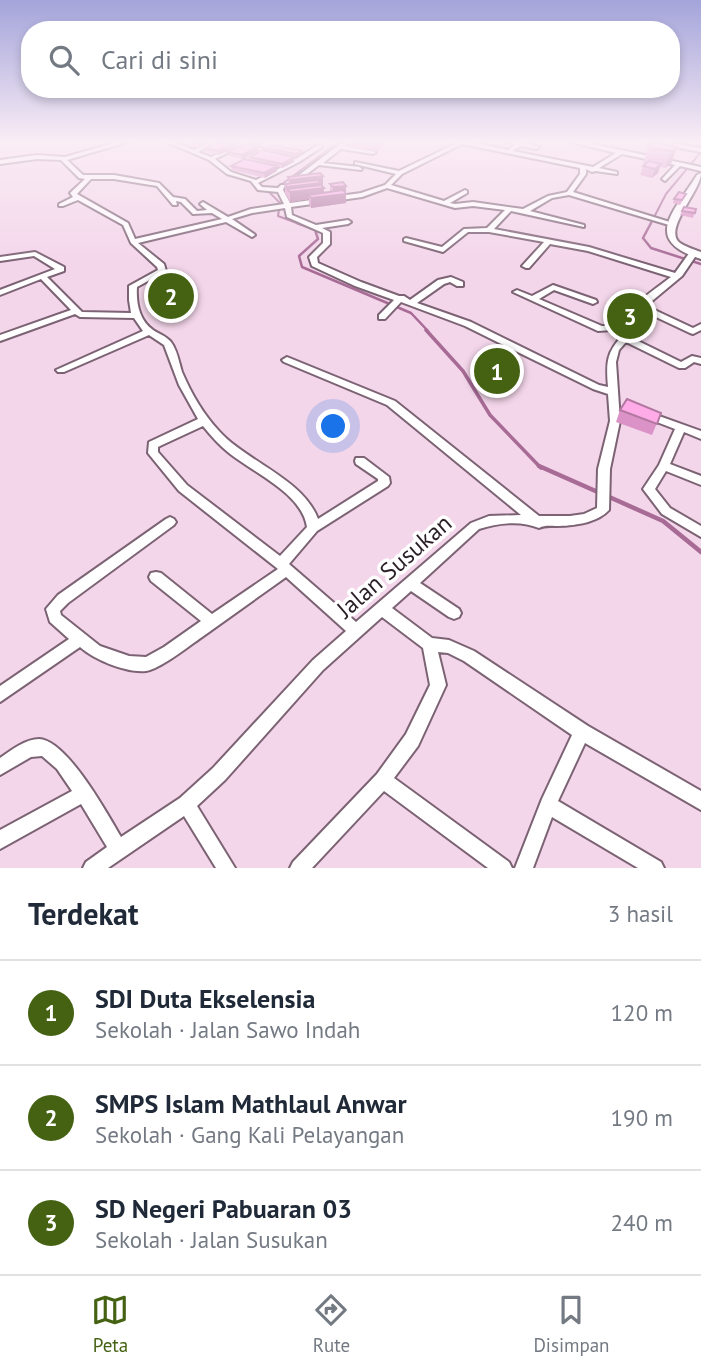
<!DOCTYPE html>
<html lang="id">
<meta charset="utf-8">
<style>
body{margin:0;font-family:"PT Sans",sans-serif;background:#f2f2f3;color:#1f2937}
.you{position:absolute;left:334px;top:427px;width:24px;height:24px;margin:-18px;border:5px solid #fff;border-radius:50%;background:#1a73e8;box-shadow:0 0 0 10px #1a73e833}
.badge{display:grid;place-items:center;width:46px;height:46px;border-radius:50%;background:#456213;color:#fff;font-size:23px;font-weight:700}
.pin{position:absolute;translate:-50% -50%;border:4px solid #fff;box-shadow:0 2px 7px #0006}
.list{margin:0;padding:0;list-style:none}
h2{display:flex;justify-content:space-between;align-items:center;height:91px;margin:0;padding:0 28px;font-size:30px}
h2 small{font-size:23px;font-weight:400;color:#747a83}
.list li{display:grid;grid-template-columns:46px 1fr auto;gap:21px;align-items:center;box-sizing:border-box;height:105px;padding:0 28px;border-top:2px solid #e0e1e3}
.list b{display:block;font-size:26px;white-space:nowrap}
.list p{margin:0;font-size:23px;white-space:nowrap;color:#747a83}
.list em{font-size:23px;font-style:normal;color:#747a83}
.icon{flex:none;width:38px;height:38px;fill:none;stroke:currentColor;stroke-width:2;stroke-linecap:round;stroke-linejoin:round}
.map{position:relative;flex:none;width:701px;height:868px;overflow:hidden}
.search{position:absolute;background:#fff;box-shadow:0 4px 10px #0003;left:21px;right:21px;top:21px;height:77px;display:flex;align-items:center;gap:18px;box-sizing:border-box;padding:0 24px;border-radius:28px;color:#747a83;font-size:26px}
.sheet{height:406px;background:#fff}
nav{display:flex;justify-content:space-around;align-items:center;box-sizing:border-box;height:98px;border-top:2px solid #e0e1e3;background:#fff;font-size:19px;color:#747a83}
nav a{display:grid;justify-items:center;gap:4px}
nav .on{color:#456213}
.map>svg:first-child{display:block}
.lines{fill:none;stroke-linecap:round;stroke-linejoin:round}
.stream-far3{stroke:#a76b96;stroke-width:2}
.stream-far2{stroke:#a76b96;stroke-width:2.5}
.stream-far1{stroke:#a76b96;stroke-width:3.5}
.stream{stroke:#a76b96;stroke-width:4.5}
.minor-casing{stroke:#7c6374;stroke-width:4}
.major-casing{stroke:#7c6374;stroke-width:4}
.minor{fill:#fff;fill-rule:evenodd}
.major{fill:#fff;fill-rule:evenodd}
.wall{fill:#db93c7}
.shaded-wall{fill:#b278a2}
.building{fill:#ffabe7;stroke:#b278a2;stroke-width:2}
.labels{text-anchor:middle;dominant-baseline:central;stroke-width:7;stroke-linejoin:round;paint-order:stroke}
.near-street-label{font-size:24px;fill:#2a1f26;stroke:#fff}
</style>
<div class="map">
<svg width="701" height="868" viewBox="0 0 701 868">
<rect width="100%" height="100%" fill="#f4d6ea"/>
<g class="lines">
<path class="stream-far3" d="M302 225 278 216 280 203 270 193 340 141
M650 225 666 194 701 152"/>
<path class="stream-far2" d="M297 223 315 230 318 239 299 256 302 267 411 313 428 331
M651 223 643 238 651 248 701 264"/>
<path class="stream-far1" d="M426 330 463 371 490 415 541 468"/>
<path class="stream" d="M539 466 600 493
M607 496 663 521 701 552"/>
<defs>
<path id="minor" d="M121 141H131L67 160 83 175H114L159 183 173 197 185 199 197 211 207 210 200 204 203 202 228 217 251 209 284 204 278 192 258 190 251 181 227 174 209 160 164 141H172L194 150 212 141H219L198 152 211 157 237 145 225 141 241 143 251 141 247 144 267 150 264 152 242 146 215 159 231 172 256 180 292 162 280 159V157L296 159 318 145H322V147L299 162 258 183 262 187 278 188 281 185H285L283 190 290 203 361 193 385 185 396 174 355 164V162L399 171 457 143 454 141H466L508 150 515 144 507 141H516L539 147 536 149 520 146 513 151 593 167 616 153 567 141H579L701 167V171L680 166 665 181 662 179 675 165 622 154 599 168 617 172V174L595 171 592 172 586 169V174L573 192 673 223V225H669L569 195 552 198 530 211 584 225V227L511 211 494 229 589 247 675 273 690 252H696L697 254 682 276 646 306 693 328 701 324V330L693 334 690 333 641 310 629 320C631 326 634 331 630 337L681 362 692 356 701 358V364L694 362 685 368H679L626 342 619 350 616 362 620 421 610 469 609 510C597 523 573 526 556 526 549 526 545 525 539 528 521 520 497 523 479 529L420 583 459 609 461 613 459 617 454 619 449 617 411 591 392 608 432 638 449 640 474 651 588 726 701 791V810L585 743 558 801 661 862 664 868H638L552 817 533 868H515L542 799 572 735 464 661 448 653 438 652 446 685 418 746 394 778 509 862 512 868H488L384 791 312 868H290L293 862 377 774 406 734 430 685 423 648 382 617 323 670 225 780 197 806 235 868H216L184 816 108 868H83L86 862 107 847 81 804 0 849V830L72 791 57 769 42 756 31 757 0 775V758C11 750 26 739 39 739 67 740 108 815 121 837L180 798 213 768 313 660 346 631 286 577C258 597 230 617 202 637 189 646 160 669 146 671 126 673 95 660 80 647L0 702V686L69 639 50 622 46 609 58 595 166 519 170 517 174 519 176 522 174 525 68 603 60 611 61 615 100 646 129 656 146 657 164 647 201 621 151 581 149 577 151 573 156 572 161 573 212 614 278 569 179 491 148 453 149 442 198 419 179 385 164 345 149 335 64 372H58L56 370 143 331 134 318 80 317 75 314 0 341V335L71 310 41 279 0 295V290L55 269 34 256 0 261V257L35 252 64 267V271L47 277 82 312 131 313 129 300V286L158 270 157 267 131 243 123 225 78 200 63 206H59V204L73 197 70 193 85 179 79 178 61 160 37 159 0 164V160L37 155 65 157ZM462 144 580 168V174L567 192 548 196 523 209 473 202 455 204 450 203 467 193V191L465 190 444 201 391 185 402 174ZM91 179H114L157 186 173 205H177L176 201 181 202 193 214 212 213 222 219 135 239 128 223 77 194ZM387 188 455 208 473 206 505 210 487 228 464 229 442 247 406 238 404 239V241L443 252 468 232H489L544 242 522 266 526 268H529L550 244 588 251 671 277C659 286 625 310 621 321L611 320 606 326H602L539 299 554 290 593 304 597 302 596 300 553 285 532 296 517 290 513 292 598 331 612 330 616 325 622 327 624 334C606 352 606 363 608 387L599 385 471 322 417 303 444 284 450 282 457 286H463V282L451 277 438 280 410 300 404 296H399L361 282 318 263 317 257 330 244V232L322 228 348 224 351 222 348 220 316 225 292 215 291 207 362 197ZM285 208 287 217 323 233V243L309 257 312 266 355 286 394 300 379 315V319H385L401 302 465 326 593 389 608 394 610 421 598 469 597 508 584 514 570 516H539L395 401 287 357 282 360 284 362 387 405 521 515 489 516 471 523 356 622 289 564 317 531 388 486 390 483 389 477 364 458H356L355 461 356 464 378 479V481L318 519C303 479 247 462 219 431 203 414 191 393 182 372 179 362 177 350 171 342 166 336 159 334 153 330 139 320 136 303 137 287L166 271 164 264 138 243 226 222 252 237 255 235 254 234 232 219 252 213ZM203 426C211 436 219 445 229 453 254 473 302 493 307 527L280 556 187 485 158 452V447L162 445Z
M344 141H350L345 146 376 152 373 154 341 149 323 163 359 167 362 169 361 170 319 165 299 180H295V178Z
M644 141H659L701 148V152Z
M645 411 701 431V439L684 432 670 464 701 476V485L666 471 655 489 670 508 701 526V537L662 514 643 489 659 465 675 429 641 416 640 414 641 412Z"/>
<path id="major" d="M701 173C701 191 662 230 680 243 686 247 695 250 701 252V259C641 240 674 212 697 175Z"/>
</defs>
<use href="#minor" class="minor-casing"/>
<use href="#major" class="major-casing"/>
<use href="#minor" class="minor"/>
<use href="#major" class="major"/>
</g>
<path class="wall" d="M185 141H212L199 148 185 145Z
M238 141 239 145 219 155 205 152V148Z
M252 141H267L259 145 253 144Z
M349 141H386L377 151 349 148Z
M648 147H677L671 164 665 168 660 167 658 173 652 178 640 175 643 166 645 164H643Z
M268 148 302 155 296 158H294V162L282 168 277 167V171L265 178 232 170 231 166 250 160V157L268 152Z
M259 150 243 159 229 156 228 152Z
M323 176V185H322L324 188V193L330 192V184L346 186V203L311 208 309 204V199L290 202 285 193V184L288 183V177Z
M686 194 680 205 673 203 674 199Z
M684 207 696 209 693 218 680 215Z
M620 410 661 413 652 435 616 422Z"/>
<path class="shaded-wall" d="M203 141H212L199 148 198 144Z
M238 141 239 145 219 155 218 151Z
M259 141H267L259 145Z
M379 141 386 142 377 151V143Z
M258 146 259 150 243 159 242 155Z
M677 147 671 164 665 168 671 151Z
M302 151V155L296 158V154Z
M294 157V162L282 168V164Z
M661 164 658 173 652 178 655 169Z
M277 166V171L265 178 264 173Z
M323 176V185H321L324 188V197L333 196V187L346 186V203L311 208V198L308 195 309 199 290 202V192L287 189 288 197 287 187H290V180Z"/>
<path class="building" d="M188 141H203L198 144Z
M218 141H237L218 151 205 148Z
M656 142 677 147 671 151 648 147Z
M245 144 258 146 242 155 228 152Z
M273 145 302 151 296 154 268 148Z
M262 150 294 157 282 164 250 157Z
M244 159 277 166 264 173 231 166Z
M649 161 661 164 655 169 643 166Z
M320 173 323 176 290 180 288 177Z
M318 180 321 183 287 187 285 184Z
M343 182 346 186 333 187 330 184Z
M321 185 324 188 290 192 287 189Z
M343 190 346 194 311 198 308 195Z
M679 192 686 194 682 200 674 199Z
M684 207 696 209 695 213 682 211Z
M627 399 661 413 657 424 620 410Z"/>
<linearGradient id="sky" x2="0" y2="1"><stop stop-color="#a3a4da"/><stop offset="0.54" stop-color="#faedf6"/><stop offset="1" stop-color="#faedf6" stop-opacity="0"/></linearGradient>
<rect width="701" height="263" fill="url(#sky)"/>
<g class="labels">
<g class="near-street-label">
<text transform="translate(394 566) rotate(-41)">Jalan Susukan</text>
</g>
</g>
</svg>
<div class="you"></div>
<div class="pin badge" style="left:497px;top:371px">1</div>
<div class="pin badge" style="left:171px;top:296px">2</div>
<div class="pin badge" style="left:630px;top:316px">3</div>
<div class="search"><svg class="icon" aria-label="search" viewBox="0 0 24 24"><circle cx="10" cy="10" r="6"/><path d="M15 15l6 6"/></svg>Cari di sini</div>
</div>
<section class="sheet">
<h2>Terdekat<small>3 hasil</small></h2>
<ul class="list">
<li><span class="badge">1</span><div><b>SDI Duta Ekselensia</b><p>Sekolah · Jalan Sawo Indah</p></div><em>120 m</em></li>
<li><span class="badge">2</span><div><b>SMPS Islam Mathlaul Anwar</b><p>Sekolah · Gang Kali Pelayangan</p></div><em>190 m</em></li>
<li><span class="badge">3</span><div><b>SD Negeri Pabuaran 03</b><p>Sekolah · Jalan Susukan</p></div><em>240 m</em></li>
</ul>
</section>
<nav>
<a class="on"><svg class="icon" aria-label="map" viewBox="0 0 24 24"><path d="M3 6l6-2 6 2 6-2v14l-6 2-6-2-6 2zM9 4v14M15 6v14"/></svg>Peta</a>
<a><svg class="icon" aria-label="directions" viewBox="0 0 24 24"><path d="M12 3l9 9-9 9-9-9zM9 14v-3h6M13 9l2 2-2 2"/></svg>Rute</a>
<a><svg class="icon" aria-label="saved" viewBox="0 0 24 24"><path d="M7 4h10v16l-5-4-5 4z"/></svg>Disimpan</a>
</nav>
